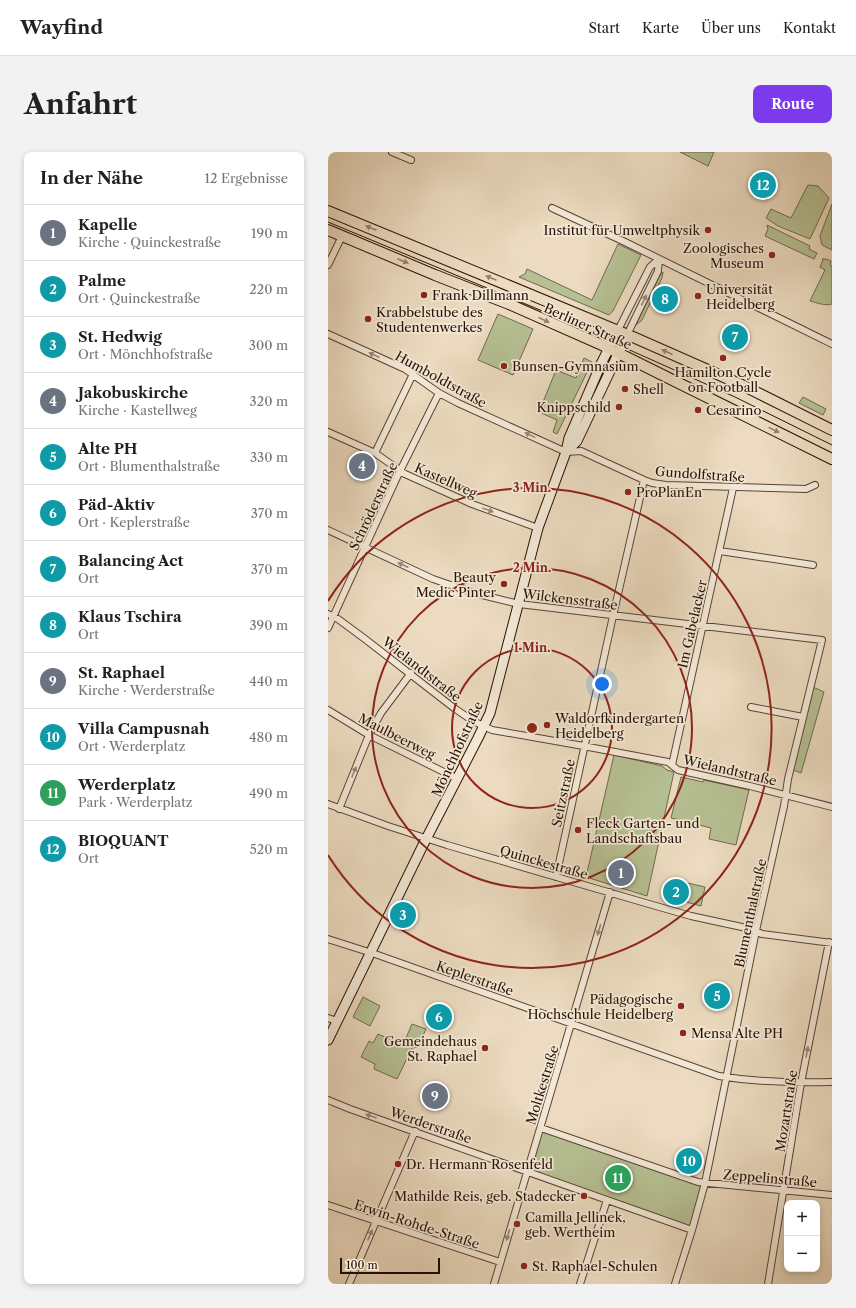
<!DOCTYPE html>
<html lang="de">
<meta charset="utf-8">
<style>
body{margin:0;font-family:"Libre Caslon Text",serif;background:#f2f2f2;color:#202124}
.controls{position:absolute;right:12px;bottom:12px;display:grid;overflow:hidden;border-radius:8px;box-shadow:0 2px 6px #0003}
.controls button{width:36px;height:36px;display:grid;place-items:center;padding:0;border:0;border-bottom:1px solid #e0e0e0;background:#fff;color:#202124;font:20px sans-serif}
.scale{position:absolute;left:12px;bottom:10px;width:100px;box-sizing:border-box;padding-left:4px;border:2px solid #281204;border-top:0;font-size:11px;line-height:14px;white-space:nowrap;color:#281204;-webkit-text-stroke:3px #f3e8d6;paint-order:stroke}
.you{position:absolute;left:274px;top:532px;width:14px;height:14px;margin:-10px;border:3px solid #fff;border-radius:50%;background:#1a73e8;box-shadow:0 0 0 6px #1a73e833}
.badge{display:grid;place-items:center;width:26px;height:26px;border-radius:50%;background:#7c3aed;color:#fff;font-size:13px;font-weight:700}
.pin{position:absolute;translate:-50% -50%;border:2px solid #fff;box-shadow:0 1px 4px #0006}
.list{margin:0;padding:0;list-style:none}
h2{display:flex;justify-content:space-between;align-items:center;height:52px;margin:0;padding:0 16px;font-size:17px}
h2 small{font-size:13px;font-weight:400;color:#757577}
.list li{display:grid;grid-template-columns:26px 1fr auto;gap:12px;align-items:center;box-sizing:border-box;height:56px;padding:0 16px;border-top:1px solid #e0e0e0}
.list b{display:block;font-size:15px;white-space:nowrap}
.list p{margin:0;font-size:13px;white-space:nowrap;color:#757577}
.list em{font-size:13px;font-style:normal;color:#757577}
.map{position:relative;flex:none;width:504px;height:1132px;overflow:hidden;border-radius:8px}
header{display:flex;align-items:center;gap:24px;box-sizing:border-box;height:56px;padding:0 20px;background:#fff;border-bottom:1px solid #e0e0e0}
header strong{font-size:19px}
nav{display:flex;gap:22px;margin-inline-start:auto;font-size:14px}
.intro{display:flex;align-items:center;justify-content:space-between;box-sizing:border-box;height:96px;padding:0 24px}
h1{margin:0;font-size:28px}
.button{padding:10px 18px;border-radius:8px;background:#7c3aed;color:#fff;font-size:14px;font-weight:700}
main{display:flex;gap:24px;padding:0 24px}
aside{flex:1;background:#fff;border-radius:8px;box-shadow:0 2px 6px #0003}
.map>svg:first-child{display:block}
.green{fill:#b6c093;stroke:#6f694c}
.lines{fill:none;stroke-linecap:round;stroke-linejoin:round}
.street-casing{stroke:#594433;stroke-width:8}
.secondary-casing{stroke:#281204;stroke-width:11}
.primary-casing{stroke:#281204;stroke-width:12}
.street{stroke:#f3e8d6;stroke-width:6}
.secondary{stroke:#f3e8d6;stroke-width:9}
.primary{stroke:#ecdbc0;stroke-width:10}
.tram{stroke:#281204;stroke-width:1}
.oneway{fill:#94816b}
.oneway2{fill:#988878}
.ring{fill:none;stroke:#8f2418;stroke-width:2}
.poi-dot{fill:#8f2418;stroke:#f3e8d6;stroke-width:1.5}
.labels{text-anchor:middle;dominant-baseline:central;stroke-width:3.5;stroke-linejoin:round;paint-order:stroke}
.poi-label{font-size:13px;fill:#281204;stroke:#f3e8d6;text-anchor:start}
.street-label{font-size:13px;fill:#281204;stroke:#f3e8d6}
.centre{fill:#8f2418;stroke:#f3e8d6;stroke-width:2}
.ring-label{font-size:12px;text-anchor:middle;font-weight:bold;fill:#8f2418;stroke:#f3e8d6;stroke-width:3.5;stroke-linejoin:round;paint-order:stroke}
</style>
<header>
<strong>Wayfind</strong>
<nav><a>Start</a><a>Karte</a><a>Über uns</a><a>Kontakt</a></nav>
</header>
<div class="intro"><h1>Anfahrt</h1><a class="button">Route</a></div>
<main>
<aside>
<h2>In der Nähe<small>12 Ergebnisse</small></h2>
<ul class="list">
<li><span class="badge" style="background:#6b7280">1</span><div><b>Kapelle</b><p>Kirche · Quinckestraße</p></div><em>190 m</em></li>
<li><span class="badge" style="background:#0f9aa8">2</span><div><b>Palme</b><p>Ort · Quinckestraße</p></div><em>220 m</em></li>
<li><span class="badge" style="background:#0f9aa8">3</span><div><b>St. Hedwig</b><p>Ort · Mönchhofstraße</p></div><em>300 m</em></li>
<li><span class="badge" style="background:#6b7280">4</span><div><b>Jakobuskirche</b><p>Kirche · Kastellweg</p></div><em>320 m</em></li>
<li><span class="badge" style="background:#0f9aa8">5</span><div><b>Alte PH</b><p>Ort · Blumenthalstraße</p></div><em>330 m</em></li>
<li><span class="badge" style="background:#0f9aa8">6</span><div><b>Päd-Aktiv</b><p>Ort · Keplerstraße</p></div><em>370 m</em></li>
<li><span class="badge" style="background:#0f9aa8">7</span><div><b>Balancing Act</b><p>Ort</p></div><em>370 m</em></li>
<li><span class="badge" style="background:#0f9aa8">8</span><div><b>Klaus Tschira</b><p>Ort</p></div><em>390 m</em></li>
<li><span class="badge" style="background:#6b7280">9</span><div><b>St. Raphael</b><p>Kirche · Werderstraße</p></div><em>440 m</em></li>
<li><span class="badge" style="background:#0f9aa8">10</span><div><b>Villa Campusnah</b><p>Ort · Werderplatz</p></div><em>480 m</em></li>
<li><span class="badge" style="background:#2e9e5b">11</span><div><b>Werderplatz</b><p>Park · Werderplatz</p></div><em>490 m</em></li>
<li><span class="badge" style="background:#0f9aa8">12</span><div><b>BIOQUANT</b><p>Ort</p></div><em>520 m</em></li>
</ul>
</aside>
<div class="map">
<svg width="504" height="1132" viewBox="0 0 504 1132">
<rect width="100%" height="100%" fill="#ecdbc0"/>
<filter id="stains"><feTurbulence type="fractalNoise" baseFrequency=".005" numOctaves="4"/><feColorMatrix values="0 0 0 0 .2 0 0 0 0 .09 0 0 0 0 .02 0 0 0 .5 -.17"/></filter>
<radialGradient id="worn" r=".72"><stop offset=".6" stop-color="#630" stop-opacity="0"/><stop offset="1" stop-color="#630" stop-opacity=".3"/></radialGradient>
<path class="green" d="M352 0H386L380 14Z
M480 33 490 34 501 46 482 87 450 74 438 66 443 57 463 66Z
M504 52V98L494 93 492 84Z
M439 73 482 94 481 97 489 101 486 107 437 84 440 77Z
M290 92 313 103 285 159 281 163 191 125 197 122 199 117 264 148Z
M494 107H498L503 109 502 113 504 114V152C496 154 490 151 482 149L497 118 492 115 495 108Z
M335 120 334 126 314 168 308 173 331 125Z
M170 162 205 177 185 223 150 208Z
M256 206 264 210 229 282 225 280 229 268 211 260 228 218 248 226Z
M475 245 498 257 495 263 471 251Z
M485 535 496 540 473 621 465 618Z
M286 603 334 614 339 618 346 620 319 744 258 725Z
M353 625 375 630 376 628 421 638 408 693 381 687 383 676 343 666Z
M351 729 377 735 373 754 347 747Z
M35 845 52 854 42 874 25 865Z
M84 872 98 877 90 895 84 896 69 927 46 917 47 912 33 905 41 889 45 891 50 882 75 893Z
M214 979 375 1034 363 1074H360L205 1019 202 1016Z"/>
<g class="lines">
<defs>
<path id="street" d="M64 0 83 8
M224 56 297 90 504 192
M0 113 14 84
M289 180 322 115 331 107
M0 182 77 217 111 241 130 251 238 300 253 299 316 328 324 331 338 333 478 337 487 333
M299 183 330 119 331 107
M0 280 47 301 77 322 144 352 210 376
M47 301 85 222
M0 378 105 427 146 441 191 452 494 488 460 627 456 654 429 774 377 1031 364 1078 347 1132
M392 399 485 413
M0 462 10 467 37 487 126 556 145 569 164 578 250 593 340 610 350 618 422 634 504 655
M0 476 70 323 111 241
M423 555 475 565
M0 558 41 583 130 627
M344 613 405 336
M0 652 60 674 119 693 321 752 363 764 423 777 434 782 504 791
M11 657 41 583 53 561 83 521
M228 725 285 464 316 328
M0 787 47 802 391 924C428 930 466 931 504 930
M0 866 9 869
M0 948 22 957 364 1078
M213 976 370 1030 504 1043
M0 1053 172 1110
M21 1132 87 979
M166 1132 282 740
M252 1132 279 1048
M440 1132 473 931 501 790"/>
<path id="secondary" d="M239 299 249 289 299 183
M0 888 95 693 150 586 162 561 210 376 238 300 241 286 273 212 289 180"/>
<path id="primary" d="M0 59 305 185 414 233 504 278
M0 78 107 123 181 152 274 193 504 307"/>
</defs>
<use href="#street" class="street-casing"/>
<use href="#secondary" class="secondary-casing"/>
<use href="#primary" class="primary-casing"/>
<use href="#street" class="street"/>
<use href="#secondary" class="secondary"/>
<use href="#primary" class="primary"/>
<path class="tram" d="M0 70 212 158 407 245 504 293"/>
</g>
<defs><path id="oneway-solid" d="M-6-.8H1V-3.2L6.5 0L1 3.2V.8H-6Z"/></defs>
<g class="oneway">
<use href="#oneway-solid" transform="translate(43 76) rotate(-158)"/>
<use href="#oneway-solid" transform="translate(75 109) rotate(23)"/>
<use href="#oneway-solid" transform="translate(163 126) rotate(-157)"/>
<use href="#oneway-solid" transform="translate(216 168) rotate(24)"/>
<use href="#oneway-solid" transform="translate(339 200) rotate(-156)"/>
<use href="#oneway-solid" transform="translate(446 278) rotate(26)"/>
</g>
<g class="oneway2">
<use href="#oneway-solid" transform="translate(316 148) rotate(-65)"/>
<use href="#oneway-solid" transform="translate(46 203) rotate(-155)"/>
<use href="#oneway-solid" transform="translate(202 283) rotate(-154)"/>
<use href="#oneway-solid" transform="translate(160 358) rotate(20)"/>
<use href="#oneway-solid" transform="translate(75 413) rotate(-155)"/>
<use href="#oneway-solid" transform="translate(26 620) rotate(-68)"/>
<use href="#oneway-solid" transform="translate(271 778) rotate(106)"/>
<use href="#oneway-solid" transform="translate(479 900) rotate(-79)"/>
<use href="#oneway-solid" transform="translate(43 964) rotate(-161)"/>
<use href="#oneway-solid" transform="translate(42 1083) rotate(-67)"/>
<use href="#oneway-solid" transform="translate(180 1083) rotate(106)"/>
</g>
<g class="ring">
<circle cx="204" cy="576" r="80"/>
<circle cx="204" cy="576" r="160"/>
<path d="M0 449A240 240 0 1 1 0 703"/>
</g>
<g class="poi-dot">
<circle cx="380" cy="78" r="4"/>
<circle cx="444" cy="103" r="4"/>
<circle cx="96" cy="143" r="4"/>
<circle cx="370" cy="144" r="4"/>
<circle cx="40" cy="167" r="4"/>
<circle cx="395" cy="206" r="4"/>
<circle cx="176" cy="214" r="4"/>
<circle cx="297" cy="237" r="4"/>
<circle cx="291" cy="255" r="4"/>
<circle cx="370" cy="258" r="4"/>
<circle cx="300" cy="340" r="4"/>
<circle cx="176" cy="432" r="4"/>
<circle cx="219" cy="573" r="4"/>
<circle cx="250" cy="678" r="4"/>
<circle cx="353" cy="854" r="4"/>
<circle cx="355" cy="881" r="4"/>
<circle cx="157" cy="896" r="4"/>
<circle cx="70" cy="1012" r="4"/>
<circle cx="256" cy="1044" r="4"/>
<circle cx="189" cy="1072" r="4"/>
<circle cx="196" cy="1114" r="4"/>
</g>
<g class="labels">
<g class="poi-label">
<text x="372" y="78" text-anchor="end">Institut für Umweltphysik</text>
<text x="436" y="96" text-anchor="end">Zoologisches<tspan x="436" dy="15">Museum</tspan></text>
<text x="378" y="137">Universität<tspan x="378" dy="15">Heidelberg</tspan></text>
<text x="104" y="143">Frank Dillmann</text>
<text x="48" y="160">Krabbelstube des<tspan x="48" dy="15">Studentenwerkes</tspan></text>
<text x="184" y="214">Bunsen-Gymnasium</text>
<text x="395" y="220" text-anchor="middle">Hamilton Cycle<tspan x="395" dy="15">on Football</tspan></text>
<text x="305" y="237">Shell</text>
<text x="283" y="255" text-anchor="end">Knippschild</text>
<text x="378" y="258">Cesarino</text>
<text x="308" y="340">ProPlanEn</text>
<text x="168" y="425" text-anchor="end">Beauty<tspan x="168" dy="15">Medic Pinter</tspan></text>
<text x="227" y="566">Waldorfkindergarten<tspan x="227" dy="15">Heidelberg</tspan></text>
<text x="258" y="671">Fleck Garten- und<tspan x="258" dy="15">Landschaftsbau</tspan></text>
<text x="345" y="847" text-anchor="end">Pädagogische<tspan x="345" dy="15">Hochschule Heidelberg</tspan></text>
<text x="363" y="881">Mensa Alte PH</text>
<text x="149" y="889" text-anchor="end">Gemeindehaus<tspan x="149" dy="15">St. Raphael</tspan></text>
<text x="78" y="1012">Dr. Hermann Rosenfeld</text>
<text x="248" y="1044" text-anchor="end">Mathilde Reis, geb. Stadecker</text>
<text x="197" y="1065">Camilla Jellinek,<tspan x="197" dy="15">geb. Wertheim</tspan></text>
<text x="204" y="1114">St. Raphael-Schulen</text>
</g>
<g class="street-label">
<text transform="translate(260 174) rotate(24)">Berliner Straße</text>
<text transform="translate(113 227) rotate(29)">Humboldtstraße</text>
<text transform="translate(372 322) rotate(4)">Gundolfstraße</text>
<text transform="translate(118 328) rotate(24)">Kastellweg</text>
<text transform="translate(45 354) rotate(-65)">Schröderstraße</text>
<text transform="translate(242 447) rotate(7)">Wilckensstraße</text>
<text transform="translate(364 472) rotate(-77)">Im Gabelacker</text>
<text transform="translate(94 517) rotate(38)">Wielandtstraße</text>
<text transform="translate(69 584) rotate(27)">Maulbeerweg</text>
<text transform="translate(129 597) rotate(-65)">Mönchhofstraße</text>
<text transform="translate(402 618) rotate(13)">Wielandtstraße</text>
<text transform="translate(235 641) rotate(-78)">Seitzstraße</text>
<text transform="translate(216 710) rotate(16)">Quinckestraße</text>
<text transform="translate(422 761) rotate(-78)">Blumenthalstraße</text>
<text transform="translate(147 826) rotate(19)">Keplerstraße</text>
<text transform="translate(214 933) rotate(-73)">Moltkestraße</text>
<text transform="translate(458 959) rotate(-81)">Mozartstraße</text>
<text transform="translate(103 973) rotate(19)">Werderstraße</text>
<text transform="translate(442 1026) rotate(5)">Zeppelinstraße</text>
<text transform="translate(89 1072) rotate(18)">Erwin-Rohde-Straße</text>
</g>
</g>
<circle cx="204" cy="576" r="6" class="centre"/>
<g class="ring-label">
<text x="204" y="340">3 Min.</text>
<text x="204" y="420">2 Min.</text>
<text x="204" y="500">1 Min.</text>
</g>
<rect width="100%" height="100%" filter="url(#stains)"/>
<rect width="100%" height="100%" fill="url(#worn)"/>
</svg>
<div class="controls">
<button>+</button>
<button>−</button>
</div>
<div class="scale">100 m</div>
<div class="you"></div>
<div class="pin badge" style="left:293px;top:721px;background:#6b7280">1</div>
<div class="pin badge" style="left:348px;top:740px;background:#0f9aa8">2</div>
<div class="pin badge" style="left:75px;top:763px;background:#0f9aa8">3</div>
<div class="pin badge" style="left:34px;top:314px;background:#6b7280">4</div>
<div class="pin badge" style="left:389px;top:844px;background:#0f9aa8">5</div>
<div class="pin badge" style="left:111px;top:865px;background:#0f9aa8">6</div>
<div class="pin badge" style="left:407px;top:185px;background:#0f9aa8">7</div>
<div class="pin badge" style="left:337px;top:147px;background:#0f9aa8">8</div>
<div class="pin badge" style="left:107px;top:944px;background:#6b7280">9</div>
<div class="pin badge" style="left:361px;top:1009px;background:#0f9aa8">10</div>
<div class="pin badge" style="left:290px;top:1026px;background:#2e9e5b">11</div>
<div class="pin badge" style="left:435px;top:33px;background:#0f9aa8">12</div>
</div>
</main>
